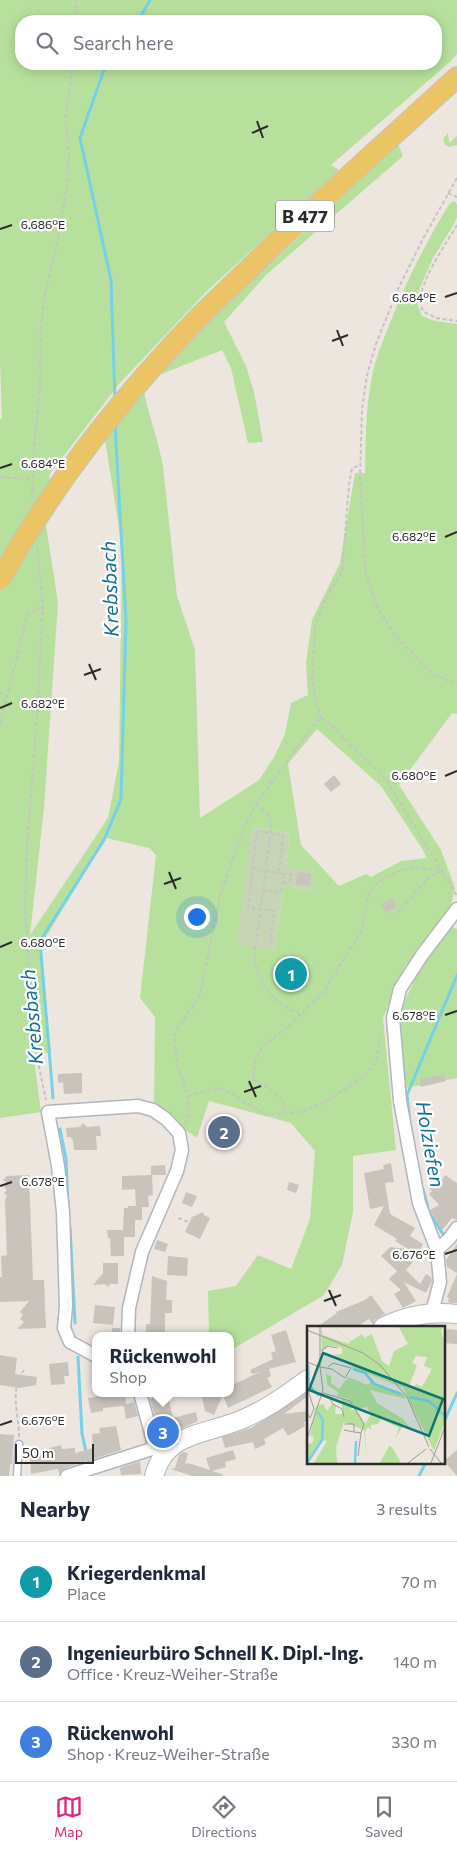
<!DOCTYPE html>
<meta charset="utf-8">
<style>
body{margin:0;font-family:Commissioner,sans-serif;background:#f2f2f3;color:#1f2937}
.scale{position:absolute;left:15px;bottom:12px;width:79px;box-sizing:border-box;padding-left:5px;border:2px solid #2b2b2b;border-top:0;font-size:14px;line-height:18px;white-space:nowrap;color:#2b2b2b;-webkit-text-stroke:4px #fff;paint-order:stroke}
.you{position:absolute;left:196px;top:916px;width:18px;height:18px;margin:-12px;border:4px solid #fff;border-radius:50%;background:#1a73e8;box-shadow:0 0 0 8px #1a73e833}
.badge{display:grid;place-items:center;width:32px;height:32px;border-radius:50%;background:#db2777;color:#fff;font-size:16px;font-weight:700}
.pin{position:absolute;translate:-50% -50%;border:2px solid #fff;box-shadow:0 1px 5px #0006}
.popup{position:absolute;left:92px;top:1332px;width:142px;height:65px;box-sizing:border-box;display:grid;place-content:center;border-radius:10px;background:#fff;filter:drop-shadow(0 1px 4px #0005);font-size:16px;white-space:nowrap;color:#747a83}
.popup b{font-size:19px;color:#1f2937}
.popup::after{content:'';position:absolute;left:50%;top:100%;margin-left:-10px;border:10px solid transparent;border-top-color:#fff}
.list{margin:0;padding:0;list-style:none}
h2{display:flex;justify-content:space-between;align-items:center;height:65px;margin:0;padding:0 20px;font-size:21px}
h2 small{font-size:16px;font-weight:400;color:#747a83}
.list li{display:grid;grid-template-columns:32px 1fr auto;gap:15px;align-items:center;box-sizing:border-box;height:80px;padding:0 20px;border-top:1px solid #e0e1e3}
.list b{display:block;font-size:19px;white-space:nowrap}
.list p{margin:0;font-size:16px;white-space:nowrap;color:#747a83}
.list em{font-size:16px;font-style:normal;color:#747a83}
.icon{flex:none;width:28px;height:28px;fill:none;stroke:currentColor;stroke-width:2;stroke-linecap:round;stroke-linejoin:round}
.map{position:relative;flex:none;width:457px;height:1476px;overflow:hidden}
.search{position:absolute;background:#fff;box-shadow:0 2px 12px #0003;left:15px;right:15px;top:15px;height:55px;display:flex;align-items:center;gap:12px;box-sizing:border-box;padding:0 18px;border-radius:20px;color:#747a83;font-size:19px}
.sheet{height:305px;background:#fff}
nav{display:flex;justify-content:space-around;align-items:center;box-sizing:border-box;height:70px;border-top:1px solid #e0e1e3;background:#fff;font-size:14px;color:#747a83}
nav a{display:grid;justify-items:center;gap:2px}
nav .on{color:#db2777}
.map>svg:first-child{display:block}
.green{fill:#b7e09d;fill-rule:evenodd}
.cemetery{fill:#c7d5b6}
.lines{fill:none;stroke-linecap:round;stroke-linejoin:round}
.stream{stroke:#76d0ea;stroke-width:3}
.building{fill:#c8c4bc}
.service-casing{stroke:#b1b5be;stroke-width:9}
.minor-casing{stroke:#b1b5be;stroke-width:15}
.secondary-casing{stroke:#b1b5be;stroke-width:20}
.primary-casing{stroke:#c4c4c4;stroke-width:22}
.path{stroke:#c4c4c4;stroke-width:2;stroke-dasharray:4 2.5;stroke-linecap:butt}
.service{stroke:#fff;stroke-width:6}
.minor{stroke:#fff;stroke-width:12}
.secondary{stroke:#fff;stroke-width:18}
.primary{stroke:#ebc565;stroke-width:20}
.primary-bridge-casing{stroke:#c4c4c4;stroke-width:22;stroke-linecap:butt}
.primary-bridge{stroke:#ebc565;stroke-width:20}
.ticks{fill:none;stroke:#2b2b2b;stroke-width:2}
.labels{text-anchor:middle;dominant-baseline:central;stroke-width:4.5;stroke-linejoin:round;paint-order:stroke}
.shield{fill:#fff;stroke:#6b6b6b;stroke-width:1}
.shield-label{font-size:18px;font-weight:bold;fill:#2b2b2b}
.water-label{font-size:20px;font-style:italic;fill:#137097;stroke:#fff}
.inset-river{fill:none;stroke:#76d0ea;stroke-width:2.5}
.inset-road{fill:none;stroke:#9f9b96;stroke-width:1}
.view{fill:#0f766e;fill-opacity:0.15;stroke:#0f766e;stroke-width:2.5}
.inset-edge{fill:none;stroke:#2b2b2b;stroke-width:2.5}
.ticks-label{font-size:12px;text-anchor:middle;fill:#2b2b2b;stroke:#fff;stroke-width:4.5;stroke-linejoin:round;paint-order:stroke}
</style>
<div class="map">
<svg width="457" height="1476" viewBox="0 0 457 1476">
<rect width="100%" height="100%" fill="#ece6de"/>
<path class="green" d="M0 0H457V54L451 61 331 165 339 170 206 292 119 384 49 475 54 509 46 525 58 603 44 808 30 935 108 818 119 762 122 546 105 440 144 393C150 418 158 441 163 466L177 596 195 650 200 818 259 780 274 757 285 734 291 703 308 695 306 663 312 620 340 563 355 473H365C366 441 365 409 372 377 375 359 383 341 390 323 406 281 426 242 450 203L454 201 457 204V217L454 224 433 258 419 290 417 303 422 316 435 321 457 324V714L452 713 399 785 441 850 455 888 450 910 404 968 383 1018 396 1150 353 1156V1212L342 1265 324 1295 231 1350 230 1336H209L208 1291 236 1286 258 1255 291 1269 310 1219 315 1151 291 1123 209 1101 197 1138 154 1108 155 1017 140 998 156 855 149 848 106 838 41 945 51 1053H38L37 1042 32 1044 41 1112 0 1118V419H2L0 361ZM21 21H436V64H21ZM317 729 381 786 421 847 427 858 401 861 371 877 366 874 339 886 301 845 288 764ZM252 827 290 833 286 867 312 890 283 886 275 951 255 948Z
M448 133 449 143 457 136V145L449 147 445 145 443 139Z
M398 144 403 156 266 275 224 322 246 366 254 392 263 442 248 443 231 368 222 350 159 375 214 316Z
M451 927 457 929V1078L406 1088 399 1013 419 971Z"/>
<path class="cemetery" d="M251 827 290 833 286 867 314 871 312 890 283 886 275 951 237 945Z"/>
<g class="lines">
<path class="stream" d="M138 21 150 0
M106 64 80 138 111 280 115 400
M53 1098 40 941 104 840 121 799 126 621 115 424
M410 1124 407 1095 457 975
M60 1129 66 1159 68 1206
M423 1189 429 1212 443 1234
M70 1227 75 1323
M78 1357 82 1434 89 1464
M443 1424 457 1393
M419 1476 426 1462"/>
</g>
<path class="building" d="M334 775 341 784 331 792 324 784Z
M297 872 311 874 310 885H296Z
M391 898 397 906 386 913 381 905Z
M82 1073V1093L64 1094 63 1082 58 1083V1074Z
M444 1074 446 1081 421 1087 420 1079Z
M83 1123 87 1127 100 1126 101 1136H96L97 1150H74L73 1140H72L71 1137H67L66 1128 80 1127Z
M214 1124 242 1132 239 1142 234 1141 233 1145 210 1137Z
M391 1163 394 1182 385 1183 390 1214 415 1228 410 1236 423 1244 412 1263 406 1270 420 1284 426 1274 431 1277 432 1281 426 1293 404 1282 416 1301 403 1308 394 1294 401 1290 389 1279 397 1271 381 1256 390 1247 408 1249 395 1241 397 1239 374 1225 384 1206 370 1209 364 1173 384 1169 383 1165Z
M165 1165 166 1175H152L153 1195 148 1196 149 1207H142V1220H135V1237H124V1256H111L110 1238H108L107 1230H123L124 1208H128V1206H136L135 1189 122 1190V1176L151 1175V1166Z
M29 1175 33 1280H44L46 1328 17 1329 24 1322 20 1319 23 1315 20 1312 29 1301 0 1302V1277H2L1 1256 7 1255 5 1200 7 1196 4 1193 7 1190 4 1187 7 1183 3 1180 7 1176Z
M445 1175 457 1183V1220L452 1218 442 1230 430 1210 439 1205 429 1194 432 1191 429 1188 437 1180 440 1183Z
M289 1182 299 1185 296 1193 287 1190Z
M186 1192 197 1196 192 1207 182 1203Z
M203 1212 204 1215 210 1218 200 1239 185 1232 192 1217Z
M157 1240 168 1244 165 1252 154 1249Z
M457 1244V1273L447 1267 446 1260Z
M168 1256 188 1258 187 1276 167 1275Z
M103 1263H118V1284H110L108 1287 105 1284 93 1285 103 1273Z
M457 1274V1303H451L448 1302 449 1298 447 1297Z
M152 1276 167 1281 166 1300H172V1313H165V1334L153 1336 146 1335V1324H150Z
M371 1295 385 1314 375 1320 373 1325 369 1319 357 1327H317L337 1313 336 1312 365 1300Z
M95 1305 115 1307 113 1325 93 1323Z
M112 1328H120V1336H112Z
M447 1329 457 1330V1344L444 1343Z
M286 1330 296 1362 269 1369 271 1376 267 1378 272 1387 228 1408 223 1395 214 1415 205 1411 201 1393H230V1386L260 1372 252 1374 250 1370 273 1359 271 1353 276 1351 271 1335Z
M0 1355 17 1358 15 1374 37 1377 36 1385 19 1388 0 1385Z
M68 1362 69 1376H64L65 1384 51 1385 49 1364Z
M118 1393H125L126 1404 134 1402 138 1416 126 1419 124 1406 103 1408V1411L91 1413 88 1398Z
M167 1393 173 1418 196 1412 198 1421 176 1431 160 1435 150 1399H152V1397Z
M306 1393 308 1396 284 1414 308 1411V1421L304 1422 305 1426 288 1436 283 1428 264 1439 266 1444 255 1449 253 1442 225 1448 222 1437 251 1428Z
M116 1426 121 1450 65 1468 59 1474 58 1469 31 1474 30 1457 50 1454 49 1448 61 1445 62 1449 75 1448V1453L93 1448 92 1434 100 1433 99 1428Z
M0 1434 14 1435 12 1464H10L9 1476H0Z
M233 1450 236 1459 225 1462 226 1467 212 1471 222 1474V1476H192L171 1469 175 1468 179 1455 183 1452 188 1453 185 1465 188 1463 210 1470 206 1458Z
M457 1450V1476L444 1461Z
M140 1461 141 1474 121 1475 120 1468Z"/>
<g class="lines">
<defs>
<path id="service" d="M17 1476 19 1444"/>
<path id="minor" d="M437 1250 449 1239 457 1228
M432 1312 440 1282 437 1250 419 1203 400 1101 393 1018 400 989 422 955 457 909
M96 1356 70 1342 64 1328 66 1306 63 1212 58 1166 48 1112 138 1106 153 1110 166 1119 179 1133 182 1150 177 1171 142 1252 129 1308 128 1336
M140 1393 155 1448
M67 1476 155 1448 164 1452"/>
<path id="secondary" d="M383 1327C407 1315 430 1311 457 1314
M154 1476C166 1431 207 1435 243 1419 267 1409 287 1394 308 1379"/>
<path id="primary" d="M202 314 285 234 457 77"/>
</defs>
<use href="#service" class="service-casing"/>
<use href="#minor" class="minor-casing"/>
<use href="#secondary" class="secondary-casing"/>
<use href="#primary" class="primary-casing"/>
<path class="path" d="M75 21 76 0
M457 178 424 237 398 289 376 344 367 375 362 409 360 479 366 575 377 606 395 636 433 674 457 685
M448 193 457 197
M457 225C445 245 422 278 420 301 420 305 422 309 424 312L436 318 457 321
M0 477 32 479
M32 498 34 449 40 384 41 324 45 294 58 239 67 185 69 150 65 119 73 64
M37 547 43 606 36 732 27 847 25 905 34 1043 46 1100
M0 693 7 695
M321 718 316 701 312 681 315 627 323 604 342 571 349 485 352 468 361 465
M321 718 329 723 387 781 457 896
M0 723 20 646 26 617 43 606
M256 804 270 816 271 830 254 959C261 986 274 1005 301 1014
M253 869 284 874 281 892 262 890
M283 882H290L291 874H284
M397 913 430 876 440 872
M270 944 274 911 248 907 257 831 283 835 279 873
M188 1096 215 1088 225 1090 266 1115 301 1112 325 1102 363 1077 376 1063 380 1036 382 1034
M285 1113C285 1094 269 1089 254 1080V1063L262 1047 286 1028 323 993 362 930 369 892 380 881 396 872 414 867 442 871
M185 1124 189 1117 188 1096 177 1065 174 1035 200 995 220 895 245 825 256 804 316 722 321 718
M178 1218 189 1222
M19 1437C19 1414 9 1389 24 1370"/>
<use href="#service" class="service"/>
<use href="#minor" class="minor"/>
<use href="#secondary" class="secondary"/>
<use href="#primary" class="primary"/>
<defs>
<path id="primary-bridge" d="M0 579C57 479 122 396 202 314"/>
</defs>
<use href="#primary-bridge" class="primary-bridge-casing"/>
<use href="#primary-bridge" class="primary-bridge"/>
</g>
<path class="ticks" d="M257 121 263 138M252 133 268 126M0 229 12 225M445 297 457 293M337 330 343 346M332 341 348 335M0 468 12 464M445 537 457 532M89 664 96 680M84 675 101 669M0 708 12 703M445 776 457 771M169 872 176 889M164 884 181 878M0 947 12 942M445 1015 457 1011M249 1081 256 1097M244 1092 261 1086M0 1186 12 1182M445 1254 457 1250M329 1290 336 1306M324 1301 341 1295M0 1425 12 1421"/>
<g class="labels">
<rect class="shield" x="276" y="200.5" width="58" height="31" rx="4"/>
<g class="shield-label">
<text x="305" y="216">B 477</text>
</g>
<g class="water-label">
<text transform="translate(109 589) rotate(-92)">Krebsbach</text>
<text transform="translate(31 1017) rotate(-95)">Krebsbach</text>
<text transform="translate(431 1144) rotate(80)">Holziefen</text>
</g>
</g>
<g transform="translate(307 1326)">
<rect width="138" height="138" fill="#ece6de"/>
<path d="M14 0 16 9 42 18 43 15 25 0 44 15 55 8 57 12 65 8 75 35 82 40 87 25 101 18 91 0H137L134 5 138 18 137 98 127 125 96 62 60 47 70 59 97 68 99 73 63 64 70 77 96 93 105 104 97 98 88 113 92 102 74 93 71 98 64 99V104L61 101 58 106 60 137 57 104 37 96 29 121 30 137H7L20 115 15 114 0 137V116L4 118 6 115 7 111 3 110 9 80 16 78 20 85 25 78 29 80 28 88H35V72L44 77 46 81 43 84H50L58 98 64 88 60 81 49 83 41 73 30 70 31 66 20 59 19 48 24 50V57L32 63 41 51 61 59 64 55 58 47 44 42 45 37 27 29 35 28V22L22 19 15 26ZM109 30 120 31 117 40 125 43 115 61 109 58 107 62 102 60 110 39 105 37ZM82 120 85 121 94 137H73Z" fill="#b7e09d" fill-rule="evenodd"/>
<path class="inset-river" d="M1 39 2 59 12 70M46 43 58 47 67 58 94 68M102 71 122 75 138 90M0 137 15 114 16 95 11 86M48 137 49 115"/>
<path class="inset-road" d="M0 4 56 27 73 39 100 71 122 121M14 25 21 20 30 22M0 36 13 41 16 64 0 113M13 41 25 43 38 52 44 42 26 37 21 41M13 41V0M0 61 7 83M16 67 43 75 57 98 54 107M21 70 26 78 35 83 37 91M0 87 3 92 7 83M37 104 47 106V98H37M47 106 54 107 51 130M123 123 134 137M101 137 119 123M124 137 138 101"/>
<path class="view" d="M16 27 136 73 122 110 2 64Z"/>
<rect width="138" height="138" class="inset-edge"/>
</g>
<g class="ticks-label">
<text x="43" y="229">6.686°E</text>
<text x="414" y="302">6.684°E</text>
<text x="43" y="468">6.684°E</text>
<text x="414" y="541">6.682°E</text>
<text x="43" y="708">6.682°E</text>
<text x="414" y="780">6.680°E</text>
<text x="43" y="947">6.680°E</text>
<text x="414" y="1020">6.678°E</text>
<text x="43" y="1186">6.678°E</text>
<text x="414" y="1259">6.676°E</text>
<text x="43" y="1425">6.676°E</text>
</g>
</svg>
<div class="scale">50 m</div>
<div class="you"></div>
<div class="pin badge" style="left:291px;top:974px;background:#0f9aa8">1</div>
<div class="pin badge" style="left:224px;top:1132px;background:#5c6f8a">2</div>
<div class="pin badge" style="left:163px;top:1432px;background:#3f7fe0">3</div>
<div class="popup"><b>Rückenwohl</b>Shop</div>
<div class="search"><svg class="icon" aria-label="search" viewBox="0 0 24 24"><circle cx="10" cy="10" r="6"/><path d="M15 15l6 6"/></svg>Search here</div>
</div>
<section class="sheet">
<h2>Nearby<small>3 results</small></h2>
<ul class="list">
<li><span class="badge" style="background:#0f9aa8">1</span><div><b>Kriegerdenkmal</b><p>Place</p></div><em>70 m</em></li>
<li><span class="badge" style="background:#5c6f8a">2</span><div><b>Ingenieurbüro Schnell K. Dipl.-Ing.</b><p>Office · Kreuz-Weiher-Straße</p></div><em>140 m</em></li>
<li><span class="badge" style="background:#3f7fe0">3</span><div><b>Rückenwohl</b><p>Shop · Kreuz-Weiher-Straße</p></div><em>330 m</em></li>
</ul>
</section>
<nav>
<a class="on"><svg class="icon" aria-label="map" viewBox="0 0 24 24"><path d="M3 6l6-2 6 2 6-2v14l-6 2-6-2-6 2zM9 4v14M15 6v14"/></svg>Map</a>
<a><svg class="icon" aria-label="directions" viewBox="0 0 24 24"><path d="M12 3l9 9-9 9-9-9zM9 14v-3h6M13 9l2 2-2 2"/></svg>Directions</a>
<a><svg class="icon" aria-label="saved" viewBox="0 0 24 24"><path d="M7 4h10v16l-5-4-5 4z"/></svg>Saved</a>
</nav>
